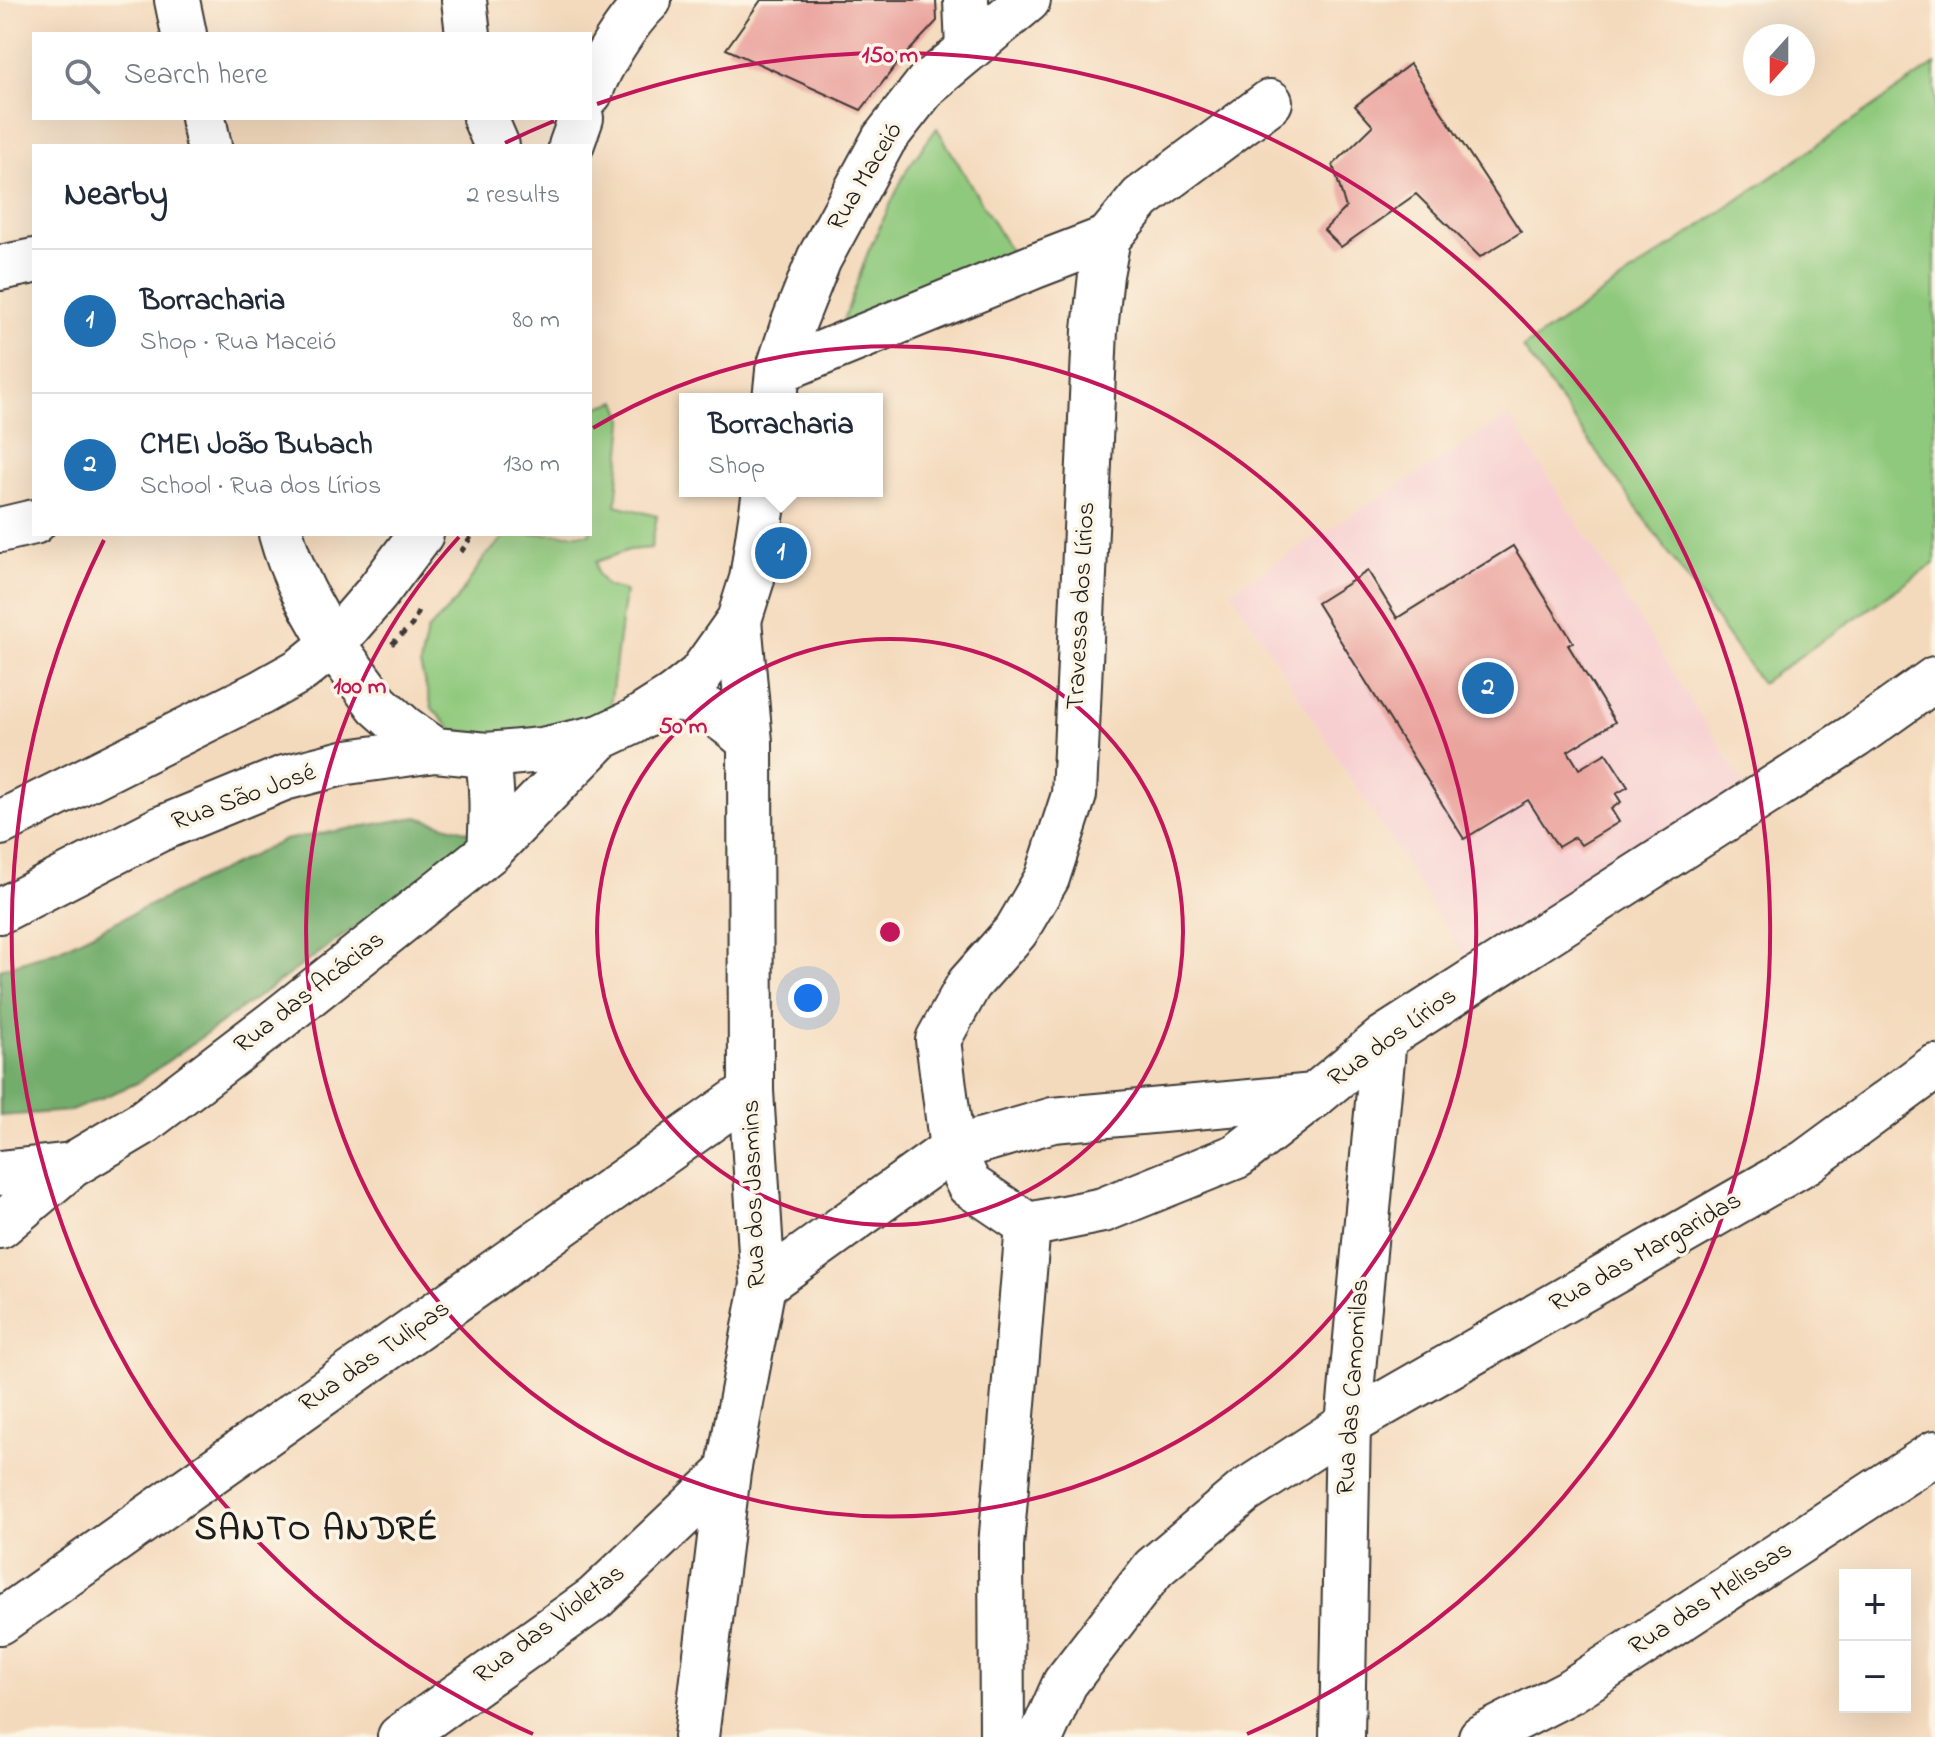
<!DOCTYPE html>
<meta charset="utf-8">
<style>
body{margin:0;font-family:"Indie Flower",sans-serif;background:#f6f6f7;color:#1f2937}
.controls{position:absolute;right:24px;bottom:24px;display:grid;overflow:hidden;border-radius:0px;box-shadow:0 8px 32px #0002}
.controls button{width:72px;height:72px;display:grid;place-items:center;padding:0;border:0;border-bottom:2px solid #e0e1e3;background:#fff;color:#1f2937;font:40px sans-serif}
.compass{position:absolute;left:1743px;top:24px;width:72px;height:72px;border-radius:50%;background:#fff;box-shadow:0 8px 32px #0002;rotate:201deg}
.you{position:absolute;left:808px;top:998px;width:28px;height:28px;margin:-20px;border:6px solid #fff;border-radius:50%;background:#1a73e8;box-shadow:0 0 0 12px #1a73e833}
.badge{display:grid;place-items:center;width:52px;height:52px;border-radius:50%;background:#1f6fb2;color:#fff;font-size:26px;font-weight:700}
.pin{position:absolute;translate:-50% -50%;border:4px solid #fff;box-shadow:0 2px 8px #0006}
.popup{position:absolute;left:679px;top:393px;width:204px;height:104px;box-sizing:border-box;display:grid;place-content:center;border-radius:0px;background:#fff;filter:drop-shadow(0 2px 6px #0005);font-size:26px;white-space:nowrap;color:#747a83}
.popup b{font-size:30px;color:#1f2937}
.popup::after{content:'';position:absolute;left:50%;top:100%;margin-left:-16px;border:16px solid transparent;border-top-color:#fff}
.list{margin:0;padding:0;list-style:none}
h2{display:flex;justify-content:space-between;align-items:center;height:104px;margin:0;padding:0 32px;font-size:34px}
h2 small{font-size:26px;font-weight:400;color:#747a83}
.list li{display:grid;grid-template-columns:52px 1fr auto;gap:24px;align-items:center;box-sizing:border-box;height:144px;padding:0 32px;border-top:2px solid #e0e1e3}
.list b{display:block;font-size:30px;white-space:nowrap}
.list p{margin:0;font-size:26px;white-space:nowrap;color:#747a83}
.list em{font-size:26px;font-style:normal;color:#747a83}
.icon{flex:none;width:44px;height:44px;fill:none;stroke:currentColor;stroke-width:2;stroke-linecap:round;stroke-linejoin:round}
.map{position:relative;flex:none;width:1935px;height:1737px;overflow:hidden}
.search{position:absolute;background:#fff;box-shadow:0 8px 32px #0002;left:32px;top:32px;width:560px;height:88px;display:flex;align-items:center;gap:20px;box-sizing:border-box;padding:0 28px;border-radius:0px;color:#747a83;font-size:30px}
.panel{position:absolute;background:#fff;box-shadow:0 8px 32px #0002;left:32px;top:144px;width:560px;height:392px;border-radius:0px}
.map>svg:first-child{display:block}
.built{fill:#f7cfd1}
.green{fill:#8fc97d;stroke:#56724c;stroke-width:2}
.forest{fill:#73ad6c;stroke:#486444;stroke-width:2}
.building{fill:#eaa39d}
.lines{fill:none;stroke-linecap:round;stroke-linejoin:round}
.minor-casing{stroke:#3c3834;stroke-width:48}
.tertiary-casing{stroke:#3c3834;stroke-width:48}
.secondary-casing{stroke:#3c3834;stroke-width:48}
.path{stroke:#3c3834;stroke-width:5;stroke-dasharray:6 6;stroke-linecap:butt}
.minor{stroke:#fff;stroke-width:44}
.tertiary{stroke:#fff;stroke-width:44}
.secondary{stroke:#fff;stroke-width:44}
.ring{fill:none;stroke:#c2185b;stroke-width:4}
.labels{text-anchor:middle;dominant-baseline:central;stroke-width:7;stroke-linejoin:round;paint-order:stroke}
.street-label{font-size:26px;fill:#1c1c1c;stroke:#fcf5e5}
.district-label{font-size:34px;font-weight:bold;letter-spacing:2px;fill:#1c1c1c;stroke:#fcf5e5}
.centre{fill:#c2185b;stroke:#fcf5e5;stroke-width:4}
.ring-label{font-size:24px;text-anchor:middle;font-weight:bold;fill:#c2185b;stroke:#fcf5e5;stroke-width:7;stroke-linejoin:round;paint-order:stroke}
</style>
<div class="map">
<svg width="1935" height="1737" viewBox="0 0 1935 1737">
<rect width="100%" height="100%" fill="#fcf5e5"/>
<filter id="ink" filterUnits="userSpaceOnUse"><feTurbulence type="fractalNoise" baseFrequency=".0125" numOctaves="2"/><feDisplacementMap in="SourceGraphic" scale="16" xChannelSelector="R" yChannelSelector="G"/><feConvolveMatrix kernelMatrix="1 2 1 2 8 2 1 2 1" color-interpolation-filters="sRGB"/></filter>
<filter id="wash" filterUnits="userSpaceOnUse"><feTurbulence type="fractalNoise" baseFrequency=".006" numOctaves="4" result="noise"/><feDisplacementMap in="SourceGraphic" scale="32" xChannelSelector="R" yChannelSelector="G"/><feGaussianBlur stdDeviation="1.8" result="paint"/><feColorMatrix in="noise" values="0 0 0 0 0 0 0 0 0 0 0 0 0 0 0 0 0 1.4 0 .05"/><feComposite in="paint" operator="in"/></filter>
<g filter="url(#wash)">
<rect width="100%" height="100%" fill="#f4dabd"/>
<path class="built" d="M1509 416 1744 784 1466 959 1231 591Z"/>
<path class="green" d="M1935 64V563L1761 683 1523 348Z
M937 128 1014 257 832 353 868 252 907 169Z
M617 401 624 420 616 505 657 516 651 548 629 550 596 562 597 573 606 586 625 591 607 730 552 741 452 730 432 708 420 665 427 631 456 601 485 557 507 534H590V410Z"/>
<path class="forest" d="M417 817 483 836 137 1083 71 1111 0 1116V969L58 950 284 840Z"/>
<g id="blocks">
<path class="building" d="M761 0H936L937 21 897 64 861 110 726 49Z
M1410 64 1521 232 1480 257 1416 194 1341 247 1324 230 1346 208 1333 165 1373 126 1355 106Z
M1513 546 1573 642 1568 645 1615 722 1568 751 1579 769 1606 753 1628 787 1616 794 1621 802 1611 809 1619 822 1581 845 1575 837 1558 847 1528 800 1464 839 1317 603 1368 571 1397 618Z"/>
</g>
</g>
<g filter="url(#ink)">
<use href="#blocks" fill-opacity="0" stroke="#3c3834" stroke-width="2"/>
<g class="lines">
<defs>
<path id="minor" d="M464 0 468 34
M1270 102 1141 198 1108 238 1101 275 1095 330 1074 795 1047 878 1016 931 969 984 938 1040 952 1149 969 1185 1028 1225 1103 1210 1237 1156 1314 1096
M485 118 497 146
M0 268 34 261
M778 371 1035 266 1108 238
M0 530 34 522
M487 755C493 787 492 818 490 851
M0 1173 72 1165
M0 1226 72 1165 141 1124 275 1022 490 851 601 737
M0 1622 751 1091
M400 1737 595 1598 728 1472
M696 1737 728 1472 763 1285
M1002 1737 1001 1546 1028 1225
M1342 1737 1348 1424 1806 1162 1935 1067
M1481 1737 1569 1692 1935 1453"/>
<path id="tertiary" d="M177 0 184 34
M203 118 209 146
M281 534C292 575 312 609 333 644
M739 620 750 742 751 1091 763 1285
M674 696C709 709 724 717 750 742
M763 1285 952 1149 1053 1120 1314 1096 1384 1038 1855 736 1935 679
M1041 1737 1065 1683 1154 1568 1244 1492 1348 1424 1384 1038"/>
<path id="secondary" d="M966 0 968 50
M590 93C600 64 627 21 649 0
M571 146 581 118
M775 399 778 371 794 322 819 259 884 139 927 84 1028 0
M333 644 378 705 404 728 435 750
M0 823 260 693 301 670 333 644 376 594 421 534
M0 911 160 829 284 778 347 762 435 750 487 755 542 750 601 737 633 722 674 696 700 675 739 620 752 579 765 491"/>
</defs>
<use href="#minor" class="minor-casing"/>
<use href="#tertiary" class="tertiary-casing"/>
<use href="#secondary" class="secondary-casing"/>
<path class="path" d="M461 552 473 534
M392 644 412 625 418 612"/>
<use href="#minor" class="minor"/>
<use href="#tertiary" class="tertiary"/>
<use href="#secondary" class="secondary"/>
</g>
</g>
<g class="ring">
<circle cx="890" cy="932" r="293"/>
<path d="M593 428A585 585 0 1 1 459 537"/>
<path d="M533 1734A878 878 0 0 1 104 540M505 143A878 878 0 0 1 554 121M597 104A878 878 0 0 1 1247 1734"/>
</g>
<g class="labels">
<g class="street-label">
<text transform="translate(866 177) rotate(-59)">Rua Maceió</text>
<text transform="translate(1082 606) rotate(-87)">Travessa dos Lírios</text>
<text transform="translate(244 798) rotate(-20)">Rua São José</text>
<text transform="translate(310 993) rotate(-38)">Rua das Acácias</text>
<text transform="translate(1393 1038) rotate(-36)">Rua dos Lírios</text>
<text transform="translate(755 1194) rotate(-92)">Rua dos Jasmins</text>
<text transform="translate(1646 1253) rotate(-30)">Rua das Margaridas</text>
<text transform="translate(375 1357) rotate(-35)">Rua das Tulipas</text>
<text transform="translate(1354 1387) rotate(-86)">Rua das Camomilas</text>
<text transform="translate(1711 1599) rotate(-33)">Rua das Melissas</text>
<text transform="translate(550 1625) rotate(-37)">Rua das Violetas</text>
</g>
<g class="district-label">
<text x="317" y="1531">SANTO ANDRÉ</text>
</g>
</g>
<circle cx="890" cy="932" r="12" class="centre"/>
<g class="ring-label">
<text x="890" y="62">150 m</text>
<text x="360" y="693">100 m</text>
<text x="683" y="733">50 m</text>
</g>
</svg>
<div class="controls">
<button>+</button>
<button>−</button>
</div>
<svg class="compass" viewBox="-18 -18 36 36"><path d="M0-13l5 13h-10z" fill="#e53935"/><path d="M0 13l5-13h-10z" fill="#747a83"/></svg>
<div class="you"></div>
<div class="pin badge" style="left:781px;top:553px">1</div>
<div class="popup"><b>Borracharia</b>Shop</div>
<div class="pin badge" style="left:1488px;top:688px">2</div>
<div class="search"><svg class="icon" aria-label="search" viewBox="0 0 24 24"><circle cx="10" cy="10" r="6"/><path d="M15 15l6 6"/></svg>Search here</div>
<section class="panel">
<h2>Nearby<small>2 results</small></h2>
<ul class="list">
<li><span class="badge">1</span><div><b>Borracharia</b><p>Shop · Rua Maceió</p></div><em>80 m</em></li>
<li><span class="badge">2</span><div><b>CMEI João Bubach</b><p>School · Rua dos Lírios</p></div><em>130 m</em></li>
</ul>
</section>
</div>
